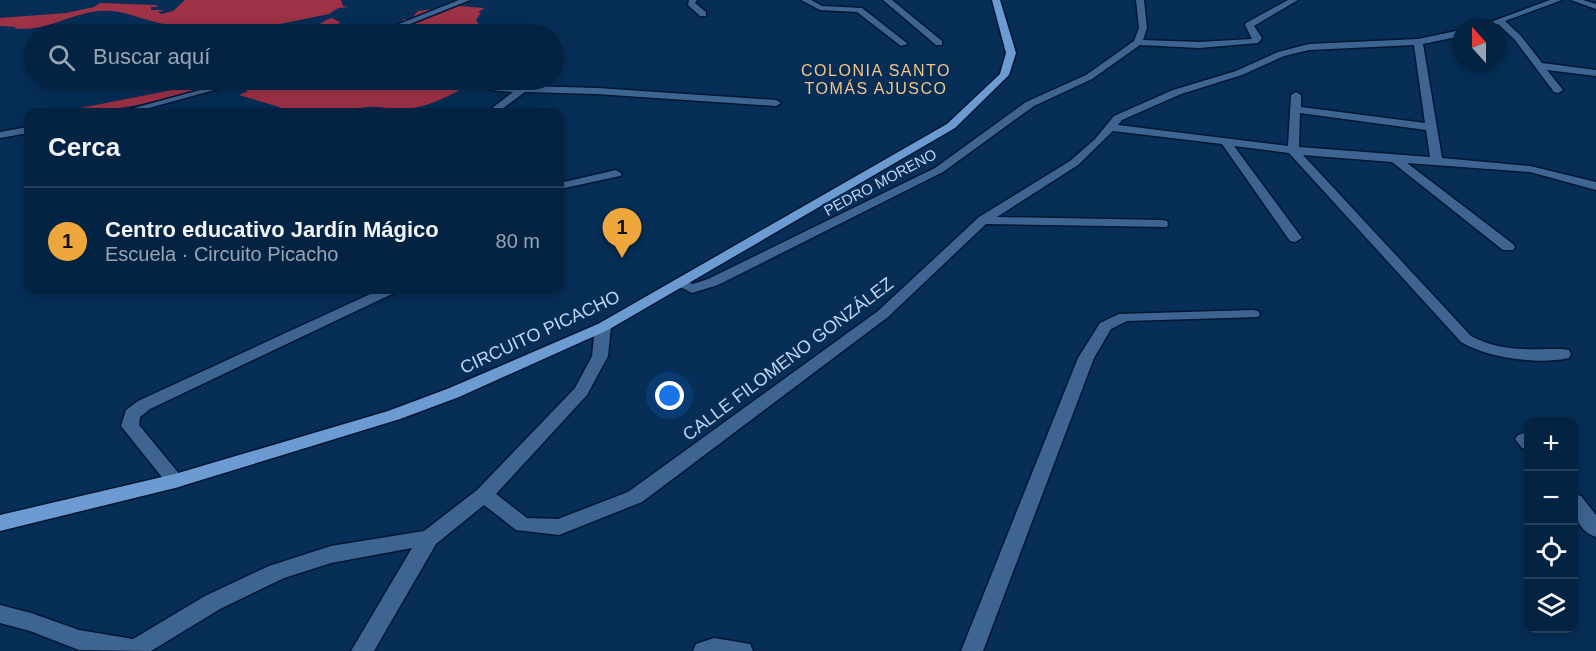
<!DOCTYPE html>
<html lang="es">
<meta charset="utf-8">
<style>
body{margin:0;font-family:Arial,sans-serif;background:#122f4c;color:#f1f3f6}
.controls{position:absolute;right:18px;bottom:18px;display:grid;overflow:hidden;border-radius:12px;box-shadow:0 3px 15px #0003}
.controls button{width:54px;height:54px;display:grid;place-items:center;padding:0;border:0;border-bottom:2px solid #253f5a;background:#042241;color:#f1f3f6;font:30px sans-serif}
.compass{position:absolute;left:1452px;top:18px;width:54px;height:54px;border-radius:50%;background:#042241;box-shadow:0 3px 15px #0003;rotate:339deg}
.you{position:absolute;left:670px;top:396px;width:21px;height:21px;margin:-15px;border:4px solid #fff;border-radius:50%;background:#1a73e8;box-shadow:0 0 0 9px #1a73e833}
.badge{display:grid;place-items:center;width:39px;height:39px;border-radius:50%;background:#eea73d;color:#111;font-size:20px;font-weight:700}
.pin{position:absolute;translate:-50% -50px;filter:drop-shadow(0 2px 3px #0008)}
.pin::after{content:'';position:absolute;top:32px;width:21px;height:18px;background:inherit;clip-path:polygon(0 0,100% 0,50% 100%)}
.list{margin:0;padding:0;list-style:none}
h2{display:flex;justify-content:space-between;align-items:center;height:78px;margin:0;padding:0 24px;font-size:26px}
h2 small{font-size:20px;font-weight:400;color:#97a4b1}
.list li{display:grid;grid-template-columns:39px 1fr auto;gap:18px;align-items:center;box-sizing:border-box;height:108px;padding:0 24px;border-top:2px solid #253f5a}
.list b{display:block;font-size:22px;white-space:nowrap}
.list p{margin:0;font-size:20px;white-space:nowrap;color:#97a4b1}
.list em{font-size:20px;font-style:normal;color:#97a4b1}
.icon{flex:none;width:33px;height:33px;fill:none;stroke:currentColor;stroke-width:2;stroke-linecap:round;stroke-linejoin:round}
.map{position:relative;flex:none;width:1596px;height:651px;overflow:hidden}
.search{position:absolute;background:#042241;box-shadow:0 3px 15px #0003;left:24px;top:24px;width:540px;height:66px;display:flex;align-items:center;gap:15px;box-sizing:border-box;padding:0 21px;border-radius:33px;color:#97a4b1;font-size:22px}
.panel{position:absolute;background:#042241;box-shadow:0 3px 15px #0003;left:24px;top:108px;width:540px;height:186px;border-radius:12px}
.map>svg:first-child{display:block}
.forest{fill:#9f3247}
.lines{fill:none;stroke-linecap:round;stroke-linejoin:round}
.minor-casing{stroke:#001634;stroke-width:3}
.major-casing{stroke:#001634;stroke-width:3}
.minor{fill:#3e6592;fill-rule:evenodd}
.major{fill:#6c9bd2;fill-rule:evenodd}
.labels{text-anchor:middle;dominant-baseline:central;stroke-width:5;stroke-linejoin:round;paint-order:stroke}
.far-street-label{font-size:15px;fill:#c0d5ef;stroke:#062e57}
.far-neighbourhood-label{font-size:16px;letter-spacing:1.5px;fill:#f6c483;stroke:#062e57}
.street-label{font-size:18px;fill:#c0d5ef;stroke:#062e57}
</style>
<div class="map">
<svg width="1596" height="651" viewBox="0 0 1596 651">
<rect width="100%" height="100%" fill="#062e57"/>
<path class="forest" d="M185 0H341L343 6 349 7 338 8 329 14 270 26 268 32C280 32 305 30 316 26 323 23 324 20 332 18L340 22 336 26V31C359 34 386 36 404 19L410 20 418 11 458 6 485 8 478 12 481 13 476 20 479 25 458 28 469 34H199C189 26 171 26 159 23 137 18 122 9 98 11 70 14 43 33 13 28L17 27 0 26V18L66 13 94 7 100 3 156 5 158 7H151V10H165L158 12 161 14 173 11Z
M198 80H474C458 94 418 112 395 109 377 107 367 104 349 112H358H287L279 107 239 95 248 91 238 87V84L223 83 197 89 183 97V101H159L98 112H60L177 89Z"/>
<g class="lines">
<defs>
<path id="minor" d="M459 0H470L385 34H374Z
M689 0H697L695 3 706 12V16H700L688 5Z
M801 0H811L822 6 862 8 908 44 901 46 857 12 820 10Z
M883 0H892L942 41V45H936Z
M1136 0H1144L1147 28 1143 40 1199 42 1252 39 1245 25 1246 23 1288 0H1298L1254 26 1262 38 1258 43 1199 48 1140 45 1092 79 1034 106 943 172 718 285 692 293 672 283 679 279 693 284 708 279 935 168 1026 102 1086 75 1134 41 1139 28Z
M1550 0H1562L1505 21 1521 36 1542 63 1596 70V76L1547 70 1563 90 1558 93 1554 92 1515 40 1498 24 1489 27H1477Z
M1571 0H1583L1596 4V9Z
M1461 30V36L1423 44 1442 158 1530 166 1596 182V190L1530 172 1407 163 1513 244 1515 247 1513 250H1503L1392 162 1303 155 1471 336C1500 352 1531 349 1563 349L1569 350 1571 354 1569 358C1539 365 1487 358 1461 342L1289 153 1234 146 1302 238 1295 242 1290 241 1222 144 1113 131 1078 165 997 217 1162 220 1167 221 1168 224 1167 227 986 224 888 317 642 502 559 535 516 530 484 505 436 544 374 651H351L412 548 331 563 284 578 220 609 151 651 79 650 30 631 0 623V605L31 613 79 630 133 639 205 596 269 566 331 546 424 531 477 490 575 388 592 356 595 327 603 322 611 327 608 356 587 395 496 494 527 518 558 519 628 492 878 311 979 217 1070 161 1095 139 1114 116 1173 90 1236 71 1278 52 1309 44 1418 39ZM1414 45 1425 123 1301 107V95L1296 92 1291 95 1288 146 1118 125 1122 120 1181 94 1242 75 1284 56 1309 50ZM1300 113 1426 130 1430 157 1299 147Z
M237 80H251L134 112H119Z
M493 85 597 88 776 100 781 103 776 106 597 94 525 92 498 112H487L513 92 490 90V86Z
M28 127V133L0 138V132Z
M616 170 622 174 620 176 560 189V183Z
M379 290H396L394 293 150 409 140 417 139 425 181 476 184 481 181 486 175 488 169 486 121 426 126 410 138 401Z
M1253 310 1258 311 1260 314 1258 317 1127 321 1111 329 1094 358 983 651H961L1078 358 1100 323 1119 314Z
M1524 433 1528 434V450L1522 448 1515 439 1518 435Z
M1574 494 1581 496 1596 515V537C1577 531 1572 511 1574 494Z
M714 638 750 644 753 651H693L696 644Z"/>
<path id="major" d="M992 0H1000L1016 53 1009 75 955 128 608 330 459 397 400 419 175 488 0 531V515L175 474 388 411 447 389 598 324 947 124 1000 74 1006 53Z"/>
</defs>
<use href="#minor" class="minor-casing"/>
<use href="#major" class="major-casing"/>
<use href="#minor" class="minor"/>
<use href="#major" class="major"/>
</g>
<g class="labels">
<g class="far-street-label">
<text transform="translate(880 182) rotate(-28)">PEDRO MORENO</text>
</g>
<g class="far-neighbourhood-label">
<text x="876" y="70">COLONIA SANTO<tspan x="876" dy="18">TOMÁS AJUSCO</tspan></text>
</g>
<g class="street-label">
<text transform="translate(540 332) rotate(-25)">CIRCUITO PICACHO</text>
<text transform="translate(788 359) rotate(-37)">CALLE FILOMENO GONZÁLEZ</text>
</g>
</g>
</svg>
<div class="controls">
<button>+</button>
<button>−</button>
<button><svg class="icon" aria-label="locate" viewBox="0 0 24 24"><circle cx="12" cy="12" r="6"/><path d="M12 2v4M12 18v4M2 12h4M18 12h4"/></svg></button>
<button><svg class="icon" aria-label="layers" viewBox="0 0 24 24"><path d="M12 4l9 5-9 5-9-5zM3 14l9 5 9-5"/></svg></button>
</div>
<svg class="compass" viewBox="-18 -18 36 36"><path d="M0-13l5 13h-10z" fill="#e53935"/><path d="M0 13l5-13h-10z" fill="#97a4b1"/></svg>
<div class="you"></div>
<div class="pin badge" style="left:622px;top:258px">1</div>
<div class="search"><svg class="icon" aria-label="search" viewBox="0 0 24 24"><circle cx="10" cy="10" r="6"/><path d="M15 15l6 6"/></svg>Buscar aquí</div>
<section class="panel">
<h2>Cerca<small></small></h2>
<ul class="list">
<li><span class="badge">1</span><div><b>Centro educativo Jardín Mágico</b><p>Escuela · Circuito Picacho</p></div><em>80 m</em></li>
</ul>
</section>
</div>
